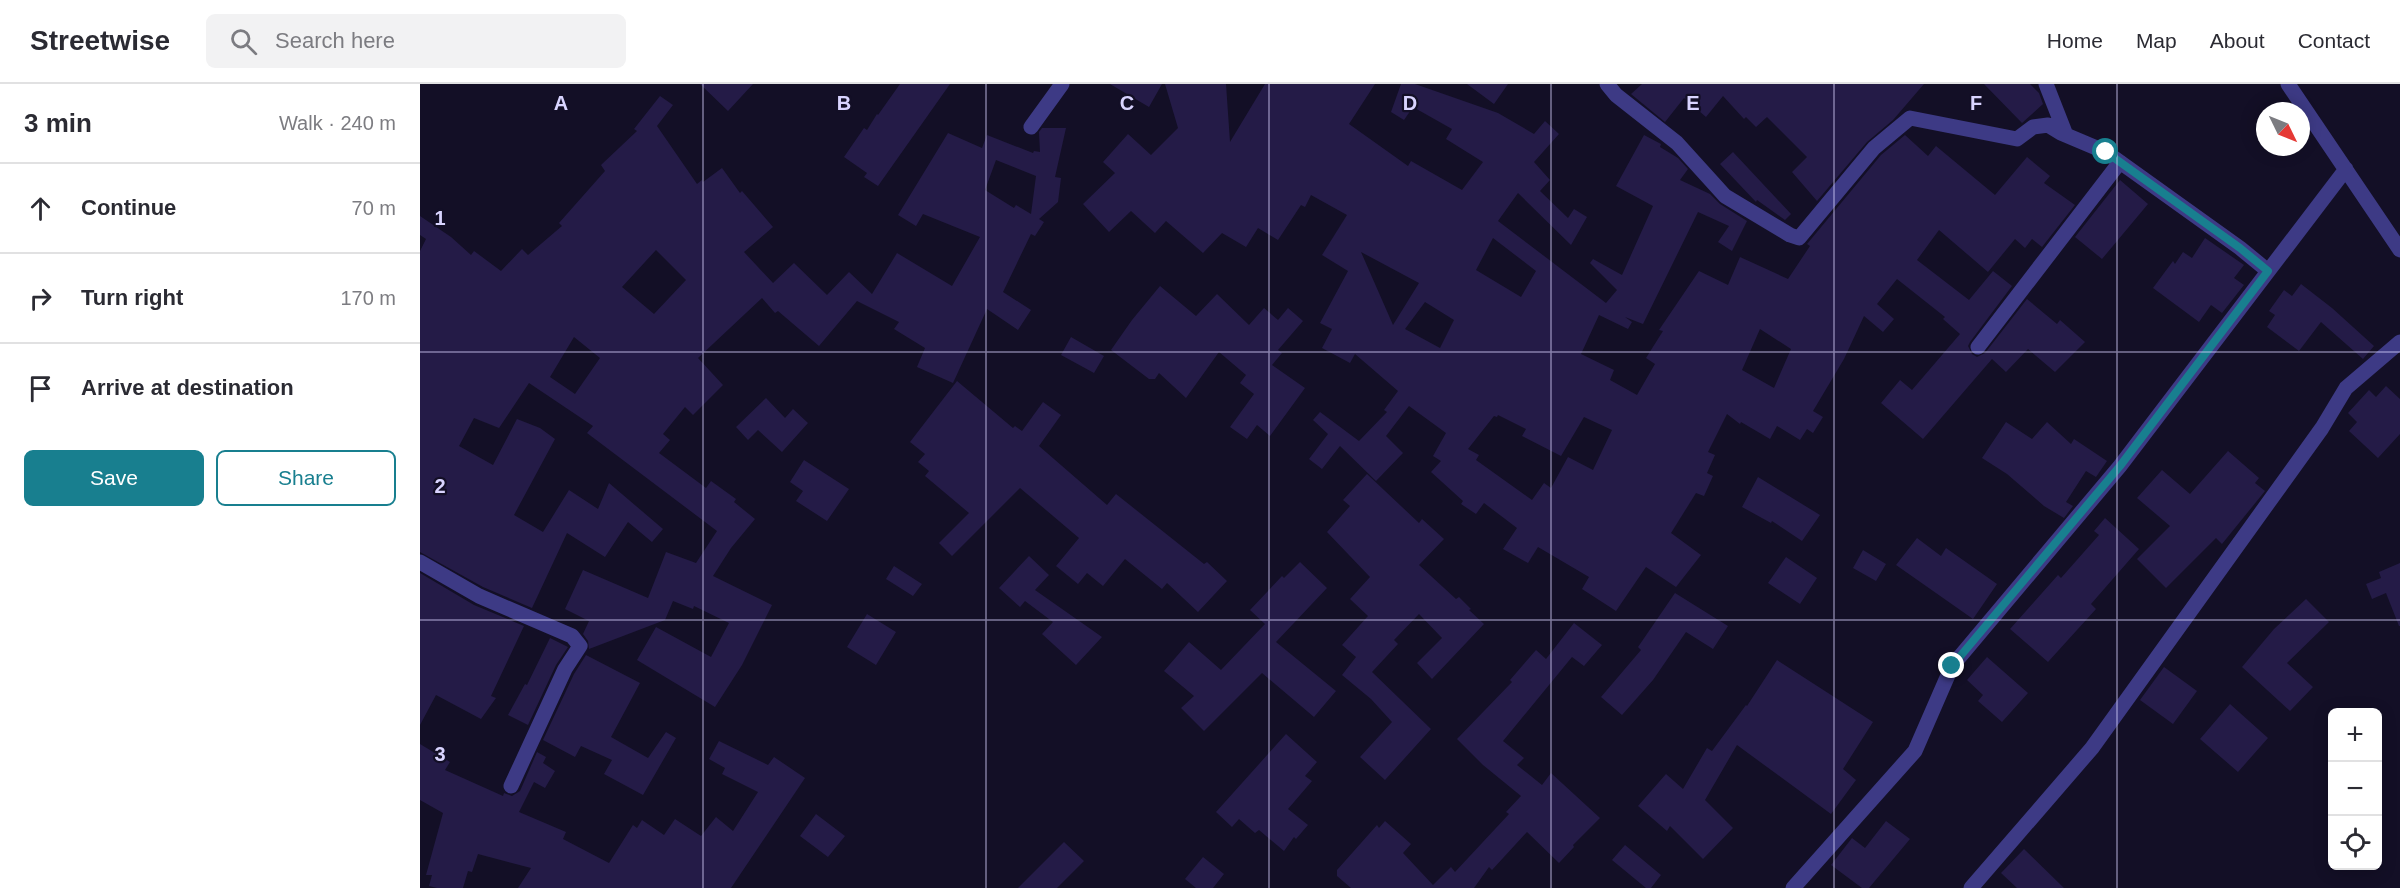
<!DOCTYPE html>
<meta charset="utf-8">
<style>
body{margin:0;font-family:Arial,sans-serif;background:#f2f2f3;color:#2b2b33}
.controls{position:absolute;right:18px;bottom:18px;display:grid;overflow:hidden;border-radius:9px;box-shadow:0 3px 15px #0003}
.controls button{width:54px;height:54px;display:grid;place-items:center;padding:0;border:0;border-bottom:2px solid #e1e1e2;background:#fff;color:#2b2b33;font:30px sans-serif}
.compass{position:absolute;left:1836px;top:18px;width:54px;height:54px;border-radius:50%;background:#fff;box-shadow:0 3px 15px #0003;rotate:133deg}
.stop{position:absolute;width:18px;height:18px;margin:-14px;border:4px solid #187f8f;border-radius:50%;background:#fff}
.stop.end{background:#187f8f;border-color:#fff;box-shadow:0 2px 6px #0008}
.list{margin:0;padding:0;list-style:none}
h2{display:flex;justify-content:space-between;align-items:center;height:78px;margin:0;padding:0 24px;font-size:26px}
h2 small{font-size:20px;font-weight:400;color:#7c7c81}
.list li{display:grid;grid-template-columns:39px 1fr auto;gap:18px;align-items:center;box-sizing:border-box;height:90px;padding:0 24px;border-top:2px solid #e1e1e2}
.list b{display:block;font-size:22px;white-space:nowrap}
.list em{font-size:20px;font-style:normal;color:#7c7c81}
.actions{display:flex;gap:12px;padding:18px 24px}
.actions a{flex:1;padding:14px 0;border:2px solid #187f8f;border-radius:9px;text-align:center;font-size:21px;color:#187f8f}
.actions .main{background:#187f8f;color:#fff}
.icon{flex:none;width:33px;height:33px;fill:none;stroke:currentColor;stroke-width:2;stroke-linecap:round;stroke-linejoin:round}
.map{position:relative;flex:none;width:1980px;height:804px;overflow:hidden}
header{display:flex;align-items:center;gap:36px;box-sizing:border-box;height:84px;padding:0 30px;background:#fff;border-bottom:2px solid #e1e1e2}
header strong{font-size:28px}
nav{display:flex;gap:33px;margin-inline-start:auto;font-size:21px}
.search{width:420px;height:54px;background:#f2f2f3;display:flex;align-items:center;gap:15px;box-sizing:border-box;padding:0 21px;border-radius:9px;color:#7c7c81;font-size:22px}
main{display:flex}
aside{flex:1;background:#fff}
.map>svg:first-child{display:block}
.building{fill:#241b47;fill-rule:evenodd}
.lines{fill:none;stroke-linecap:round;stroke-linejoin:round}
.minor{stroke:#3d3a85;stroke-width:15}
.route{stroke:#187f8f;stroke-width:8}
.grid{fill:none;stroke:#d9d4ff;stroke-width:1.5;stroke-opacity:0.55}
.grid-label{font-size:20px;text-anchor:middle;font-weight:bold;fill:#d9d4ff;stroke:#130f26;stroke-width:4.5;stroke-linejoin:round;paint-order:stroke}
</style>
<header>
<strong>Streetwise</strong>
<div class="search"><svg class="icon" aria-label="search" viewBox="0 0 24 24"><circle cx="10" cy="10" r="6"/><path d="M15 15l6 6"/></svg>Search here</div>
<nav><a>Home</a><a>Map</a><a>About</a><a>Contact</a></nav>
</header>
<main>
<aside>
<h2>3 min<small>Walk · 240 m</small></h2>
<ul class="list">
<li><svg class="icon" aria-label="ahead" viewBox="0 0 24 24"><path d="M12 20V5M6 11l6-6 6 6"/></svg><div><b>Continue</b></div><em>70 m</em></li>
<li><svg class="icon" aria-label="right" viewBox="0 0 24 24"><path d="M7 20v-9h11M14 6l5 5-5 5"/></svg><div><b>Turn right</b></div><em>170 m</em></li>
<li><svg class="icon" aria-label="arrive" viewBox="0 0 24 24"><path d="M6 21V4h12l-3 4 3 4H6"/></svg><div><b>Arrive at destination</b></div></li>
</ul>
<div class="actions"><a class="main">Save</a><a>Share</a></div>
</aside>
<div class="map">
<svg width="1980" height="804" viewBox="0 0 1980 804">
<rect width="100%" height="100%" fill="#130f26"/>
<path class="building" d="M280 0H333L308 27Z
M480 0H530L458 102 444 93 447 89 424 73 444 44 447 46 457 30 458 31Z
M690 0H742L729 23Z
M745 0H806L810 58 845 0H955L929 40 988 82 991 77 1042 106 1063 78 1026 55 1032 45 993 23 984 36 971 28 981 0H995L1078 29 1114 50 1125 37 1139 50 1114 78 1130 96 1120 107 1148 134 1154 125 1167 133 1151 161 1098 109 1078 137 1186 219 1197 206 1170 179 1173 175 1202 191 1233 122 1196 102 1224 51 1241 60 1240 63 1258 74 1268 85 1260 96 1290 110 1300 120 1327 137 1312 167 1298 158 1309 142 1278 128 1223 240 1205 233 1212 238 1208 245 1179 231 1161 270 1194 286 1190 296 1217 311 1235 280 1226 274 1243 247 1239 246 1279 187 1308 201 1320 173 1368 195 1390 162 1387 160 1461 71 1485 51 1508 72 1516 62 1575 111 1607 73 1630 92 1624 99 1655 121 1622 163 1612 155 1605 164 1595 155 1568 188 1519 146 1497 176 1549 216 1573 187 1592 202 1550 258 1548 262 1552 270 1557 273 1565 269 1607 215 1637 240 1640 236 1665 258 1635 288 1608 265 1586 288 1572 275 1503 355 1461 319 1480 296 1492 306 1540 250 1523 235 1525 233 1477 195 1457 220 1474 235 1463 248 1444 232 1424 275 1393 327 1403 333 1393 349 1387 345 1380 356 1357 342 1350 355 1321 338 1320 340 1307 330 1288 368 1295 371 1287 389 1293 392 1284 412 1276 409 1251 449 1281 471 1256 503 1226 483 1196 527 1162 505 1169 493 1118 463 1108 479 1083 465 1097 444 1064 419 1056 430 1041 420 1043 417 1011 388 1021 377 1013 372 1026 349 989 322 966 352 983 369 956 397 920 362 902 385 889 375 908 350 893 336 900 328 939 357 967 328 964 326 978 307 935 270 930 279 902 264 912 245 900 239 928 187 902 171 927 131 891 111 885 123 881 121 858 156 838 144 826 163 802 149 783 169 746 137 735 149 711 127 689 148 663 120 695 89 683 78 708 50 731 71 758 44ZM1073 154 1116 187 1101 213 1056 186ZM941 168 999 199 973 241ZM1005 218 1034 236 1020 264 985 245ZM1340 245 1371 265 1354 304 1322 286ZM1078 331 1106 345 1102 352 1141 372 1164 333 1192 346 1173 386 1148 373 1131 404 1124 399 1112 416 1056 376 1059 371 1048 365 1074 332 1077 333Z
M1047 0H1088L1074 20Z
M1222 0H1504L1473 36 1447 58 1397 117 1372 88 1387 73 1347 33 1336 43 1326 33 1324 35 1303 12 1286 33 1264 14 1245 38 1211 10Z
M1564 0H1610L1619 9 1623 20 1602 39Z
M240 12 253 21 237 42 277 100 282 96 283 98 302 84 320 109 322 107 353 143 324 168 353 199 374 179 407 211 429 188 452 210 477 169 532 202 560 153 503 130 496 142 478 131 528 49 562 64 567 51 613 69 614 67 620 68 619 48 622 44H646L635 93 641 94 638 118 619 135 624 138 615 152 611 150 583 208 611 226 598 246 567 225 533 299 497 283 505 264 474 245 479 238 437 217 399 262 358 227 355 229 342 214 278 274 303 301 273 331 265 323 243 350 250 356 239 369 286 404 291 397 316 415 314 418 335 435 311 464 293 492 352 521 322 581 295 623 217 576 236 543 291 573 309 539 274 522 273 525 253 517 245 536 169 565 168 557 163 550 169 537 145 525 163 486 228 514 246 468 276 479 297 447 167 349 173 342 109 299 79 344 54 334 39 362 73 381 97 335 120 344 135 355 94 431 123 448 149 406 178 425 189 399 243 445 232 458 208 438 185 473 147 449 112 524 63 503 0 468V167L6 155 0 151V132L31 153 51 171 54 167 81 187 102 165 108 171 142 142 139 139 185 87 181 81 217 47 214 45ZM576 76 616 92 611 130 596 121 594 124 565 106ZM236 166 266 196 234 230 202 203ZM154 253 180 274 155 310 130 293Z
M1313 68 1371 130 1365 136 1337 116 1336 118 1300 80Z
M1700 96 1728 120 1682 175 1655 153Z
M1785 154 1824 181 1814 194 1824 201 1802 229 1791 221 1779 238 1733 204 1753 177 1755 180 1763 168 1772 174Z
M1881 200 1912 224 1954 262 1943 275 1901 238 1879 267 1847 243 1855 231 1849 227 1864 206 1872 212Z
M740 202 776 232 797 210 829 241 844 224 858 236 868 224 883 237 858 266 862 269 852 281 885 304 850 352 837 341 827 355 810 343 834 310 820 299 826 291 799 268 766 314 739 289 735 295H729L691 266 712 236Z
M651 253 684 272 674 289 641 271Z
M537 297 593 344 595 342 602 347 623 318 641 331 619 362 687 421 696 410 784 480 787 478 807 497 778 528 747 499 742 505 705 475 683 502 667 489 658 500 636 482 659 454 600 404 532 472 519 459 549 429 505 392 509 387 498 378 505 370 490 358Z
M1966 302 1980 315V350L1958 374 1929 347 1937 338 1928 329 1949 306 1956 313Z
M346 314 365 334 373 325 388 339 362 368 338 346 328 356 316 343Z
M1586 338 1612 355 1627 338 1651 360 1654 355 1687 377 1676 393 1666 387 1646 418 1653 422 1644 434 1624 422 1587 390 1562 374Z
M1808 367 1839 394 1835 399 1845 407 1802 460 1796 454 1746 504 1717 475 1750 442 1717 414 1742 386 1770 410Z
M384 376 429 405 407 437 376 417 383 407 370 398Z
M947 390 999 439 1002 435 1024 455 999 481 1036 515 1039 513 1051 525 1049 526 1064 540 1012 595 997 579 1022 554 999 530 974 556 978 560 952 588 1011 645 965 696 940 673 972 638 951 615 922 591 936 573 922 561 948 532 930 515 950 493 907 448 930 422 923 416Z
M1338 393 1400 431 1382 457 1352 437 1351 439 1322 423Z
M1685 434 1719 465 1671 520 1676 525 1628 578 1590 545 1638 491 1641 494 1679 451 1674 447Z
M1497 454 1521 472 1526 464 1577 500 1553 535 1476 481Z
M1443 466 1466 480 1456 497 1433 484Z
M609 472 629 491 615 506 682 553 656 581 622 550 633 538 605 517 600 523 579 504Z
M1366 473 1397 494 1380 520 1348 499Z
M880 478 907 504 856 558 916 607 894 633 842 589 784 647 761 624 774 612 744 587 769 558 801 586 845 540 830 526 862 492 864 494Z
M1980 479V542H1979L1966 509 1952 515 1946 500 1961 494 1959 488Z
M474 482 502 500 493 512 466 495Z
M0 489 54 521 104 542 71 612 76 614 61 635 16 611 0 641Z
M1255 509 1308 542 1293 565 1266 548 1233 596 1202 631 1181 613 1221 566 1218 563Z
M1886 515 1909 538 1867 579 1893 603 1870 627 1822 583 1854 545Z
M447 530 476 548 456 581 427 563Z
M1154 539 1182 561 1164 582 1152 573 1083 657 1104 674 1097 681 1122 701 1131 689 1180 734 1153 761 1154 763 1139 779 1107 748 1072 786 1069 783 1054 804H931L917 792V786L957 741 959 744 965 737 991 760 983 769 1013 801 1031 783 1035 788 1089 730 1086 728 1101 712 1063 681 1037 655 1092 598 1090 596 1116 566 1126 575Z
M130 554 148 563 136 581 108 641 88 631 105 600 107 601Z
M166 571 220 599 191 653 228 674 246 648 256 654 223 711 184 690 192 676 161 662 155 673 123 656 154 590Z
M1567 573 1608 609 1582 638 1558 617 1563 611 1547 596Z
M1357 576 1453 638 1423 685 1436 696 1411 730 1317 661 1285 716 1313 744 1283 775 1250 742 1247 747 1218 722 1246 690 1263 705 1287 664 1292 667 1326 621 1327 622Z
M1744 583 1777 607 1753 640 1720 616Z
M1810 620 1848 654 1818 688 1780 655Z
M866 650 897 678 885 692 892 697 868 725 888 741 876 755 874 753 864 767 839 746 835 749 819 735 812 743 796 728Z
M299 657 348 681 354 673 385 694 311 804H98L111 784 58 770 52 788 48 787 43 804H17L9 802 12 791H6L23 729 0 716V660L30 678 25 686 83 712 84 709 92 712 100 707 117 668 126 673 123 679 135 687 125 704 114 698 99 728 146 748 143 755 189 779 213 741 217 744 222 736 244 751 255 735 281 752 296 733 313 747 338 708 302 690 305 684 289 675Z
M396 730 425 752 408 773 380 752Z
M1466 737 1490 755 1449 804H1442L1411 781 1432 754 1445 764Z
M644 758 664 777 637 804H598Z
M1205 761 1241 791 1231 804H1226L1192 776Z
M1604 765 1644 804H1597L1581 789Z
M783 773 804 790 793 804H776L765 795Z"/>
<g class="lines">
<path class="minor" d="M1187 0 1196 11 1257 59 1305 112 1370 151 1379 154 1454 64 1490 34 1597 55 1613 43 1628 41 1641 49 1686 68 1820 164 1848 187
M1626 0 1646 51
M1868 0 1980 166
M611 43 642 0
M1558 263 1700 78
M0 478 59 512 152 552 160 562 145 585 91 702
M1373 804 1495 667 1532 582 1700 382 1926 85
M1551 804 1672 664 1902 344 1926 304 1980 258"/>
</g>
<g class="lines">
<path class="route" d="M1532 582 1700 382 1848 187 1820 164 1686 68"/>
</g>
<path class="grid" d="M283 0V804M566 0V804M849 0V804M1131 0V804M1414 0V804M1697 0V804M0 268H1980M0 536H1980"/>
<g class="grid-label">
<text x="141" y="26">A</text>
<text x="424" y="26">B</text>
<text x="707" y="26">C</text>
<text x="990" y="26">D</text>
<text x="1273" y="26">E</text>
<text x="1556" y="26">F</text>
<text x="20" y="141">1</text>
<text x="20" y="409">2</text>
<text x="20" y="677">3</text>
</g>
</svg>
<div class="controls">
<button>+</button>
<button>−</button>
<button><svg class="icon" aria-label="locate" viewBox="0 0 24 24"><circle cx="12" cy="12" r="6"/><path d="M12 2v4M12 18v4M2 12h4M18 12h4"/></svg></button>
</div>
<svg class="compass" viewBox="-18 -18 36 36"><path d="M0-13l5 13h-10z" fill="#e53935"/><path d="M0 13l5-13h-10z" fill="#7c7c81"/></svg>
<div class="stop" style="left:1686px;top:68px"></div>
<div class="stop end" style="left:1532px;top:582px"></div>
</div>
</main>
